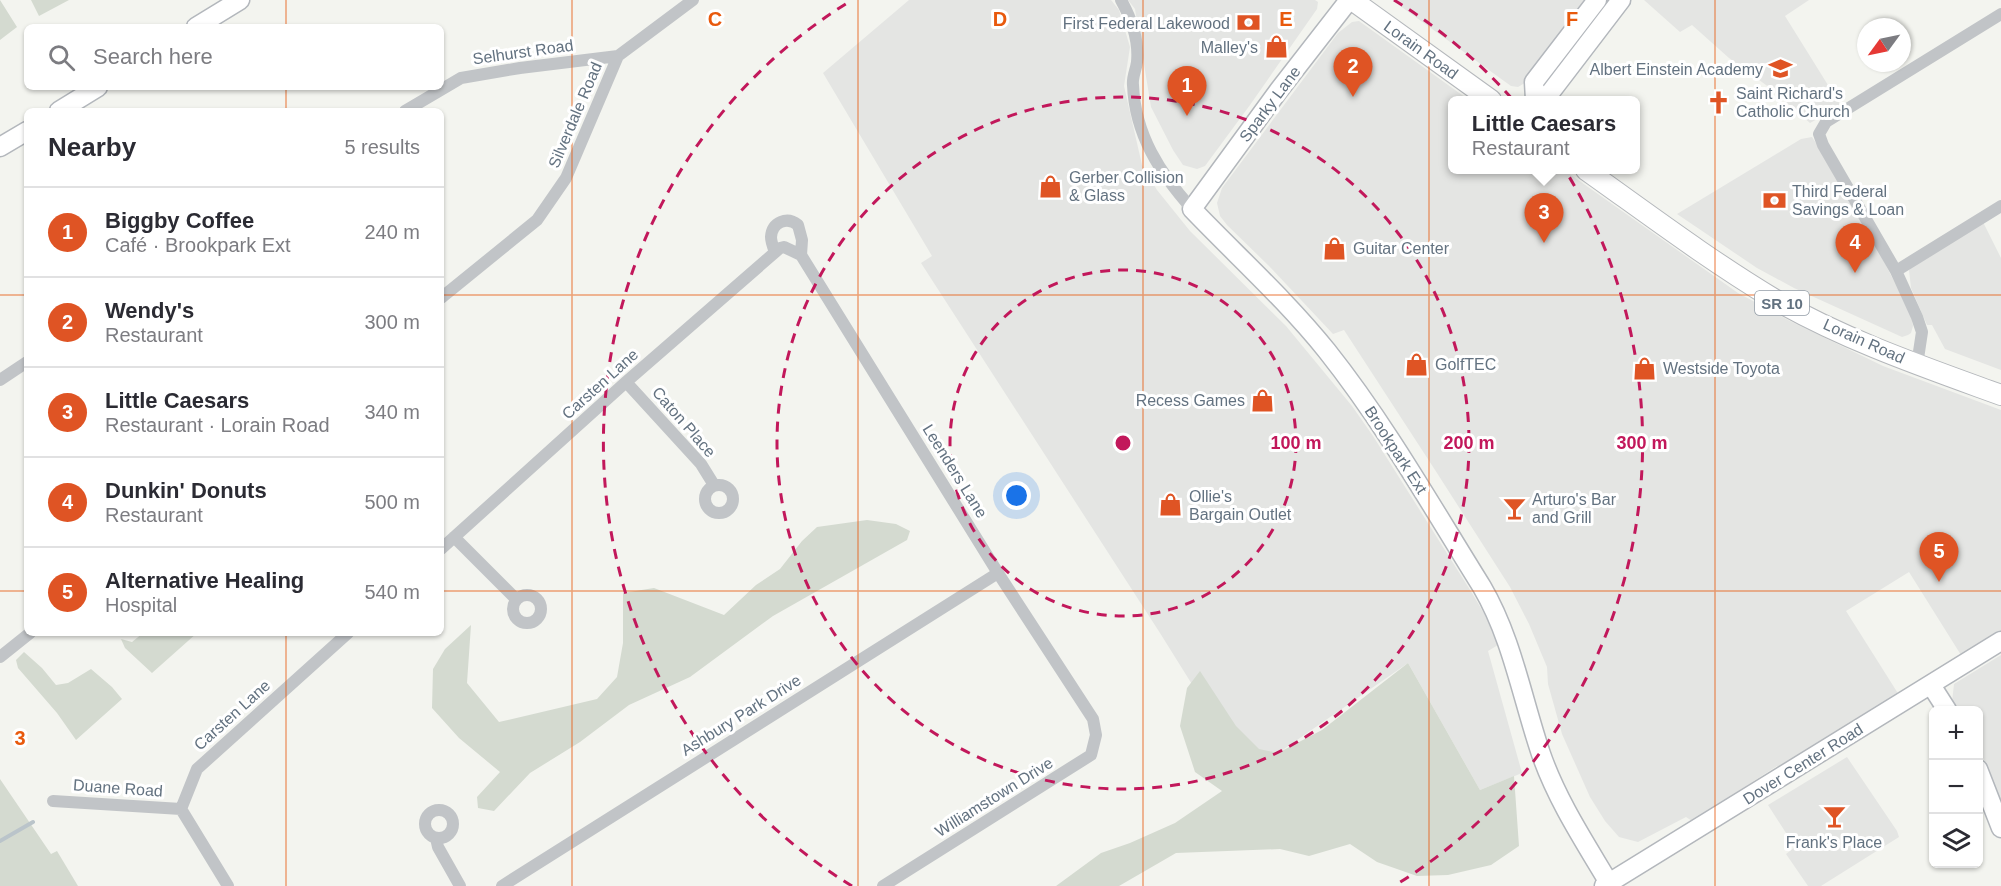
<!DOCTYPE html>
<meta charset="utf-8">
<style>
body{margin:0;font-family:Helvetica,sans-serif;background:#f2f2f3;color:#2b2b33}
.controls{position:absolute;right:18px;bottom:18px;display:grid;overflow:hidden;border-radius:9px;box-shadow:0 2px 4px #0004}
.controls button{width:54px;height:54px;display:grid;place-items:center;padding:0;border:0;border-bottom:2px solid #e1e1e2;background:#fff;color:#2b2b33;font:30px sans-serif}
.compass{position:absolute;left:1857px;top:18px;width:54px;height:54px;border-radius:50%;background:#fff;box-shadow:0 2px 4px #0004;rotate:237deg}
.you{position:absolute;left:1017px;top:496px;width:21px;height:21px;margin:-15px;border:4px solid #fff;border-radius:50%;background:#1a73e8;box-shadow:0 0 0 9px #1a73e833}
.badge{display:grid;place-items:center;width:39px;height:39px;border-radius:50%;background:#df5424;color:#fff;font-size:20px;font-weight:700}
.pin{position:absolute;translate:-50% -50px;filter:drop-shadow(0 2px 3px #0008)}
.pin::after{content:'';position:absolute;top:32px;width:21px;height:18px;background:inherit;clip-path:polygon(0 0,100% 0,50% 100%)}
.popup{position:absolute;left:1448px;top:96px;width:192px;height:78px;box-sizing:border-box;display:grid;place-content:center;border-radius:9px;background:#fff;filter:drop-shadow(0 2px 4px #0005);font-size:20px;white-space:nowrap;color:#7c7c81}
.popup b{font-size:22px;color:#2b2b33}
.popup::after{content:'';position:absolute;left:50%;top:100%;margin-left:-12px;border:12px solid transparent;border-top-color:#fff}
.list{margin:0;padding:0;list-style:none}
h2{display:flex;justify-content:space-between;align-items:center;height:78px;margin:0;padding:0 24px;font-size:26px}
h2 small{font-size:20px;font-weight:400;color:#7c7c81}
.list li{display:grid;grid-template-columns:39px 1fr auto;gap:18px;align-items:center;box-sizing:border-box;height:90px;padding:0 24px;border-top:2px solid #e1e1e2}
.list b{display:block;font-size:22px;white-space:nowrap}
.list p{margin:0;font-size:20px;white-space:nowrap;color:#7c7c81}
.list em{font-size:20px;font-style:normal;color:#7c7c81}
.icon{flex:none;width:33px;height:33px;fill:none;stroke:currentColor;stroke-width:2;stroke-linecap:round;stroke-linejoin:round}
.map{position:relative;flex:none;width:2001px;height:886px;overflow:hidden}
.search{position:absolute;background:#fff;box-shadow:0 2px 4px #0004;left:24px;top:24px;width:420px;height:66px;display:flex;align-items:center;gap:15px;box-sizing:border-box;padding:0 21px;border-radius:9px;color:#7c7c81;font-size:22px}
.panel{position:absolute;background:#fff;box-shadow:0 2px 4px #0004;left:24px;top:108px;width:420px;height:528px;border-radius:9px}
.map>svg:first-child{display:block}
.built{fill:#e4e5e3}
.green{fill:#d4dad0}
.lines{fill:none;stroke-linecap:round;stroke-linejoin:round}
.stream{stroke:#bac4ca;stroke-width:4}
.secondary-casing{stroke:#b3b7bc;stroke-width:21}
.primary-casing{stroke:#b4b7bb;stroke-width:22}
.street{stroke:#c1c4c7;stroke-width:12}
.secondary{stroke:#fff;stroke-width:18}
.primary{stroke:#fff;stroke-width:20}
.grid{fill:none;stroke:#e8590c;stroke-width:1.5;stroke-opacity:0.55}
.ring{fill:none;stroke:#c2185b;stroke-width:3;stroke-dasharray:10 8}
.labels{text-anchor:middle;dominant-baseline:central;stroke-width:6;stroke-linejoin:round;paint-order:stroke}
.shield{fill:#fff;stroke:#929ca6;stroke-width:1.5}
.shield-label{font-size:15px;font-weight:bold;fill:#637280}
.poi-label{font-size:16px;fill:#637280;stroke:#fff;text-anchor:start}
.street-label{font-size:16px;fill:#637280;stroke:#fff}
.grid-label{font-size:20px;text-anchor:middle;font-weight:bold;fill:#e8590c;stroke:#fff;stroke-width:6;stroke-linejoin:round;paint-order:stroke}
.centre{fill:#c2185b;stroke:#fff;stroke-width:3}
.ring-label{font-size:18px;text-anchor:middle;font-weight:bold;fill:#c2185b;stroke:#fff;stroke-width:6;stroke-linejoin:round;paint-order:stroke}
</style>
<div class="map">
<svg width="2001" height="886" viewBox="0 0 2001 886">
<rect width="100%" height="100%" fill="#f3f4ef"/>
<path class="built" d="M909 0H1111L1119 10 1130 47 1124 86 1142 165 1157 190 1190 231 1286 326 1352 406 1373 436 1472 593 1495 632 1498 645 1488 651 1522 773 1480 790 1408 663 1248 774 1160 633 921 263 932 256 823 73Z
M1128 0H1315L1318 2 1317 9 1250 105 1205 166 1197 169 1183 165 1173 150 1151 107 1135 9Z
M1392 0H1587L1528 81 1518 87 1511 86Z
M1644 0H1809L1785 16 1841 106 1810 123 1766 85 1729 58 1692 25 1680 32Z
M1359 21 1469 100H1452V170H1564L1738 293 1790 321 1883 366 2001 410V631L1961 655 1909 572 1846 611 1899 695 1812 746 1780 770 1777 766 1692 821 1686 817 1638 842 1619 837 1605 821 1590 797 1562 734 1548 684 1547 667 1529 624 1510 587 1437 473 1344 330 1333 334 1269 266 1227 225 1220 216 1217 203 1222 188 1338 33 1352 22Z
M1812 137 1849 194 1911 314 1913 326 1911 333 1908 335 1902 337 1794 288 1757 268 1677 214 1801 139Z
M1983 222 2001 258V370L1945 349 1932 325H1927L1911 288 1909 270 1924 257Z
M2001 655V801L1979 748 1978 710H1957L1952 702 1954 684Z
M1847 757 1897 831 1899 837 1821 886H1808L1786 854 1795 847 1768 805Z"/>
<path class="green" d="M0 0 17 27 0 40Z
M31 0H69L39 16Z
M867 520 896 524 910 531 907 540 773 616 690 677 629 705 580 742 530 773 494 811 478 808 477 797 500 772 459 738 432 708 433 669 445 649 471 625 467 683 499 722 597 699 617 677 623 643V593L654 588 724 615 756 585 780 569 802 541 817 527Z
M143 633H197L152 673 125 648 121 639 132 642Z
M24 652 42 668 56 685 68 683 91 669 112 687 122 699 76 740 57 713 18 668 16 660Z
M1408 663 1480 790 1514 776 1519 846 1491 865 1448 875 1417 876 1377 862 1350 844 1309 856 1280 849 1176 853 1119 886H1056L1101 853 1130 843 1175 823 1222 791 1195 772 1180 726 1187 688 1200 671 1236 726 1259 749 1278 753 1322 730Z
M0 779 51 854 57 851 78 886H0Z"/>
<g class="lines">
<path class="stream" d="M0 841 33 822"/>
<defs>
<path id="secondary" d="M1349 0 1279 90 1192 209C1237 256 1286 300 1327 351 1385 424 1432 507 1482 587 1512 638 1522 698 1541 754 1557 800 1584 841 1609 883
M196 27 240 0
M1535 100 1534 82 1597 0
M1537 100 1550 93 1621 0
M59 111 98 87
M0 147 27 131
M1931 685 1947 710
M1978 769 2001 828
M1604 886 2001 641"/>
<path id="primary" d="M1352 0 1491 100
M1586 170C1648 214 1709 260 1774 299 1845 340 1924 367 2001 395"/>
</defs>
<use href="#secondary" class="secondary-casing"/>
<use href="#primary" class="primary-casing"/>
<path class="street" d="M1121 0C1131 18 1139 41 1137 62 1136 70 1132 77 1133 85 1135 135 1160 173 1192 209
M405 111 461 78 520 68 618 56
M775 252C773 247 771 242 771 237 772 222 787 216 798 225L802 240 801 255
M1896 271 2001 206
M441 298 537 220 566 178 618 56 693 0
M1917 365 1922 332 1917 317 1896 271 1823 145 1819 134 1826 122 2001 14
M0 380 27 362
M626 382 701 464 714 485
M705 499a14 14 0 1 1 28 0a14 14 0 1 1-28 0Z
M454 537 516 599
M441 549 626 382 780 248 784 247 801 255 998 573 1093 719 1096 735 1091 755 883 886
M513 609a14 14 0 1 1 28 0a14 14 0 1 1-28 0Z
M0 657 30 633
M53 801 181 809
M181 809 197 769 348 633
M181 809 228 886
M425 824a14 14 0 1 1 28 0a14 14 0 1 1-28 0Z
M436 838 438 847 460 886
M502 886 998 573"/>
<use href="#secondary" class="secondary"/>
<use href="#primary" class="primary"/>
</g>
<path class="grid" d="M286 0V27M572 0V886M858 0V886M1143 0V886M1429 0V886M1715 0V886M286 87V111M0 295H27M441 295H2001M0 591H27M441 591H2001M286 633V886"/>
<g class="ring">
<circle cx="1123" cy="443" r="173"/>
<circle cx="1123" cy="443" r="346"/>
<path d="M852 886A519 519 0 0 1 852 0M1394 0A519 519 0 0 1 1394 886"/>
</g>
<defs>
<symbol id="bank-bare" viewBox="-9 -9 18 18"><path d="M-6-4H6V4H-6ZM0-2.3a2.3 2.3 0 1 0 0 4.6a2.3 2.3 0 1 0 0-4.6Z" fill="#df5424" stroke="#fff" stroke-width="2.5" paint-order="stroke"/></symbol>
<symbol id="shop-bare" viewBox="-9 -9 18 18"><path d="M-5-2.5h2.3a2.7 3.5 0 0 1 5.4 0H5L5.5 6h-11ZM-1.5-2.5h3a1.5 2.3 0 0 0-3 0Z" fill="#df5424" stroke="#fff" stroke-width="2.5" paint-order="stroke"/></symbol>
<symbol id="school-bare" viewBox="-9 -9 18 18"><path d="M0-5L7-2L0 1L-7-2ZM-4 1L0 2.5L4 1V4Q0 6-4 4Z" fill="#df5424" stroke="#fff" stroke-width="2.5" paint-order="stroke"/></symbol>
<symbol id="church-bare" viewBox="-9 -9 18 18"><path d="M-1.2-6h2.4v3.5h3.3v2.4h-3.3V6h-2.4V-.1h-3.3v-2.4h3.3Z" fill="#df5424" stroke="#fff" stroke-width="2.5" paint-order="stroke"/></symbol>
<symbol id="bar-bare" viewBox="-9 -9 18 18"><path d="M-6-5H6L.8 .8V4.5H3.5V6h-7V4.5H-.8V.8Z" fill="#df5424" stroke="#fff" stroke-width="2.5" paint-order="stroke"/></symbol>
</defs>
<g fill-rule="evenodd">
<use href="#bank-bare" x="1232" y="6" width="33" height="33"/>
<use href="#shop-bare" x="1260" y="30" width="33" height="33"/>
<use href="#school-bare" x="1764" y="52" width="33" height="33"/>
<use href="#church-bare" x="1702" y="86" width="33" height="33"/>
<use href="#shop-bare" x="1034" y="170" width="33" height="33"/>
<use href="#bank-bare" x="1758" y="184" width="33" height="33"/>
<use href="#shop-bare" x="1318" y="232" width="33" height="33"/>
<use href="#shop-bare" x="1400" y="348" width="33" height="33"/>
<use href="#shop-bare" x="1628" y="352" width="33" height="33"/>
<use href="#shop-bare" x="1246" y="384" width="33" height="33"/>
<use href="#shop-bare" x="1154" y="488" width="33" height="33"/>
<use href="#bar-bare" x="1498" y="492" width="33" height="33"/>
<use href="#bar-bare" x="1818" y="800" width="33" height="33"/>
</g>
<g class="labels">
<rect class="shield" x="1755" y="291" width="54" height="24" rx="4.5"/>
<g class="shield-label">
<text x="1782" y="303">SR 10</text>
</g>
<g class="poi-label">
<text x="1230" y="23" text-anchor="end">First Federal Lakewood</text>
<text x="1258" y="47" text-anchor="end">Malley's</text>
<text x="1763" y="69" text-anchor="end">Albert Einstein Academy</text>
<text x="1736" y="93">Saint Richard's<tspan x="1736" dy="18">Catholic Church</tspan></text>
<text x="1069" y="177">Gerber Collision<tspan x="1069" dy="18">&amp; Glass</tspan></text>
<text x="1792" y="191">Third Federal<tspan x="1792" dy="18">Savings &amp; Loan</tspan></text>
<text x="1353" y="248">Guitar Center</text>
<text x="1435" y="364">GolfTEC</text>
<text x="1663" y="368">Westside Toyota</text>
<text x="1245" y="400" text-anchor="end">Recess Games</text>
<text x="1189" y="496">Ollie's<tspan x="1189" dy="18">Bargain Outlet</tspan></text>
<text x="1532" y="499">Arturo's Bar<tspan x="1532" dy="18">and Grill</tspan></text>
<text x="1834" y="842" text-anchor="middle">Frank's Place</text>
</g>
<g class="street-label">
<text transform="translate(1421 50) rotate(36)">Lorain Road</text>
<text transform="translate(523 52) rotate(-8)">Selhurst Road</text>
<text transform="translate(1270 104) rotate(-53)">Sparky Lane</text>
<text transform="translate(575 115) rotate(-67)">Silverdale Road</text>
<text transform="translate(1864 341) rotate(24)">Lorain Road</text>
<text transform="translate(600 384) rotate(-42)">Carsten Lane</text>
<text transform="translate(684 422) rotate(49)">Caton Place</text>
<text transform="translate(1396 450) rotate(57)">Brookpark Ext</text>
<text transform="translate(955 471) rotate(58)">Leenders Lane</text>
<text transform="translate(232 715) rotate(-42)">Carsten Lane</text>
<text transform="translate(741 715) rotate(-32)">Ashbury Park Drive</text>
<text transform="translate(1803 764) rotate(-32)">Dover Center Road</text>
<text transform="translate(118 788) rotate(4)">Duane Road</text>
<text transform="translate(994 797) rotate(-32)">Williamstown Drive</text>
</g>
</g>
<g class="grid-label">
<text x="715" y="26">C</text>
<text x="1000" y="26">D</text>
<text x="1286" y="26">E</text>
<text x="1572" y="26">F</text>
<text x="20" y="745">3</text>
</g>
<circle cx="1123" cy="443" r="9" class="centre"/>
<g class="ring-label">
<text x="1296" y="449">100 m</text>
<text x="1469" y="449">200 m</text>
<text x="1642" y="449">300 m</text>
</g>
</svg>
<div class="controls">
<button>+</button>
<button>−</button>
<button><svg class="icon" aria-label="layers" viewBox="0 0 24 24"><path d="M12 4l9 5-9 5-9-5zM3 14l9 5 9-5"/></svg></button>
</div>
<svg class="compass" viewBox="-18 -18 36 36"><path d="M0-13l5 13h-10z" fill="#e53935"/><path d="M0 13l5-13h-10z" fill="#7c7c81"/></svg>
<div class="you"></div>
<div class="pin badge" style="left:1187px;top:116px">1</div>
<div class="pin badge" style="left:1353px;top:97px">2</div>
<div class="pin badge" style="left:1544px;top:243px">3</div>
<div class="popup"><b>Little Caesars</b>Restaurant</div>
<div class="pin badge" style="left:1855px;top:273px">4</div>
<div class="pin badge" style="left:1939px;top:582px">5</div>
<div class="search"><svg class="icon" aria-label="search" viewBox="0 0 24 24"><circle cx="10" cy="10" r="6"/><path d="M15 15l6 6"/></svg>Search here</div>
<section class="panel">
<h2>Nearby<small>5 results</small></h2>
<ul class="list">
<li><span class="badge">1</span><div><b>Biggby Coffee</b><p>Café · Brookpark Ext</p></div><em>240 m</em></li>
<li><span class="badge">2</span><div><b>Wendy's</b><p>Restaurant</p></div><em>300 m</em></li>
<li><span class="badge">3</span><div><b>Little Caesars</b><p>Restaurant · Lorain Road</p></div><em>340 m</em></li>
<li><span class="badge">4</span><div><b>Dunkin' Donuts</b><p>Restaurant</p></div><em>500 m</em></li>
<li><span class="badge">5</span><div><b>Alternative Healing</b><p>Hospital</p></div><em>540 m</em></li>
</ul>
</section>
</div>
